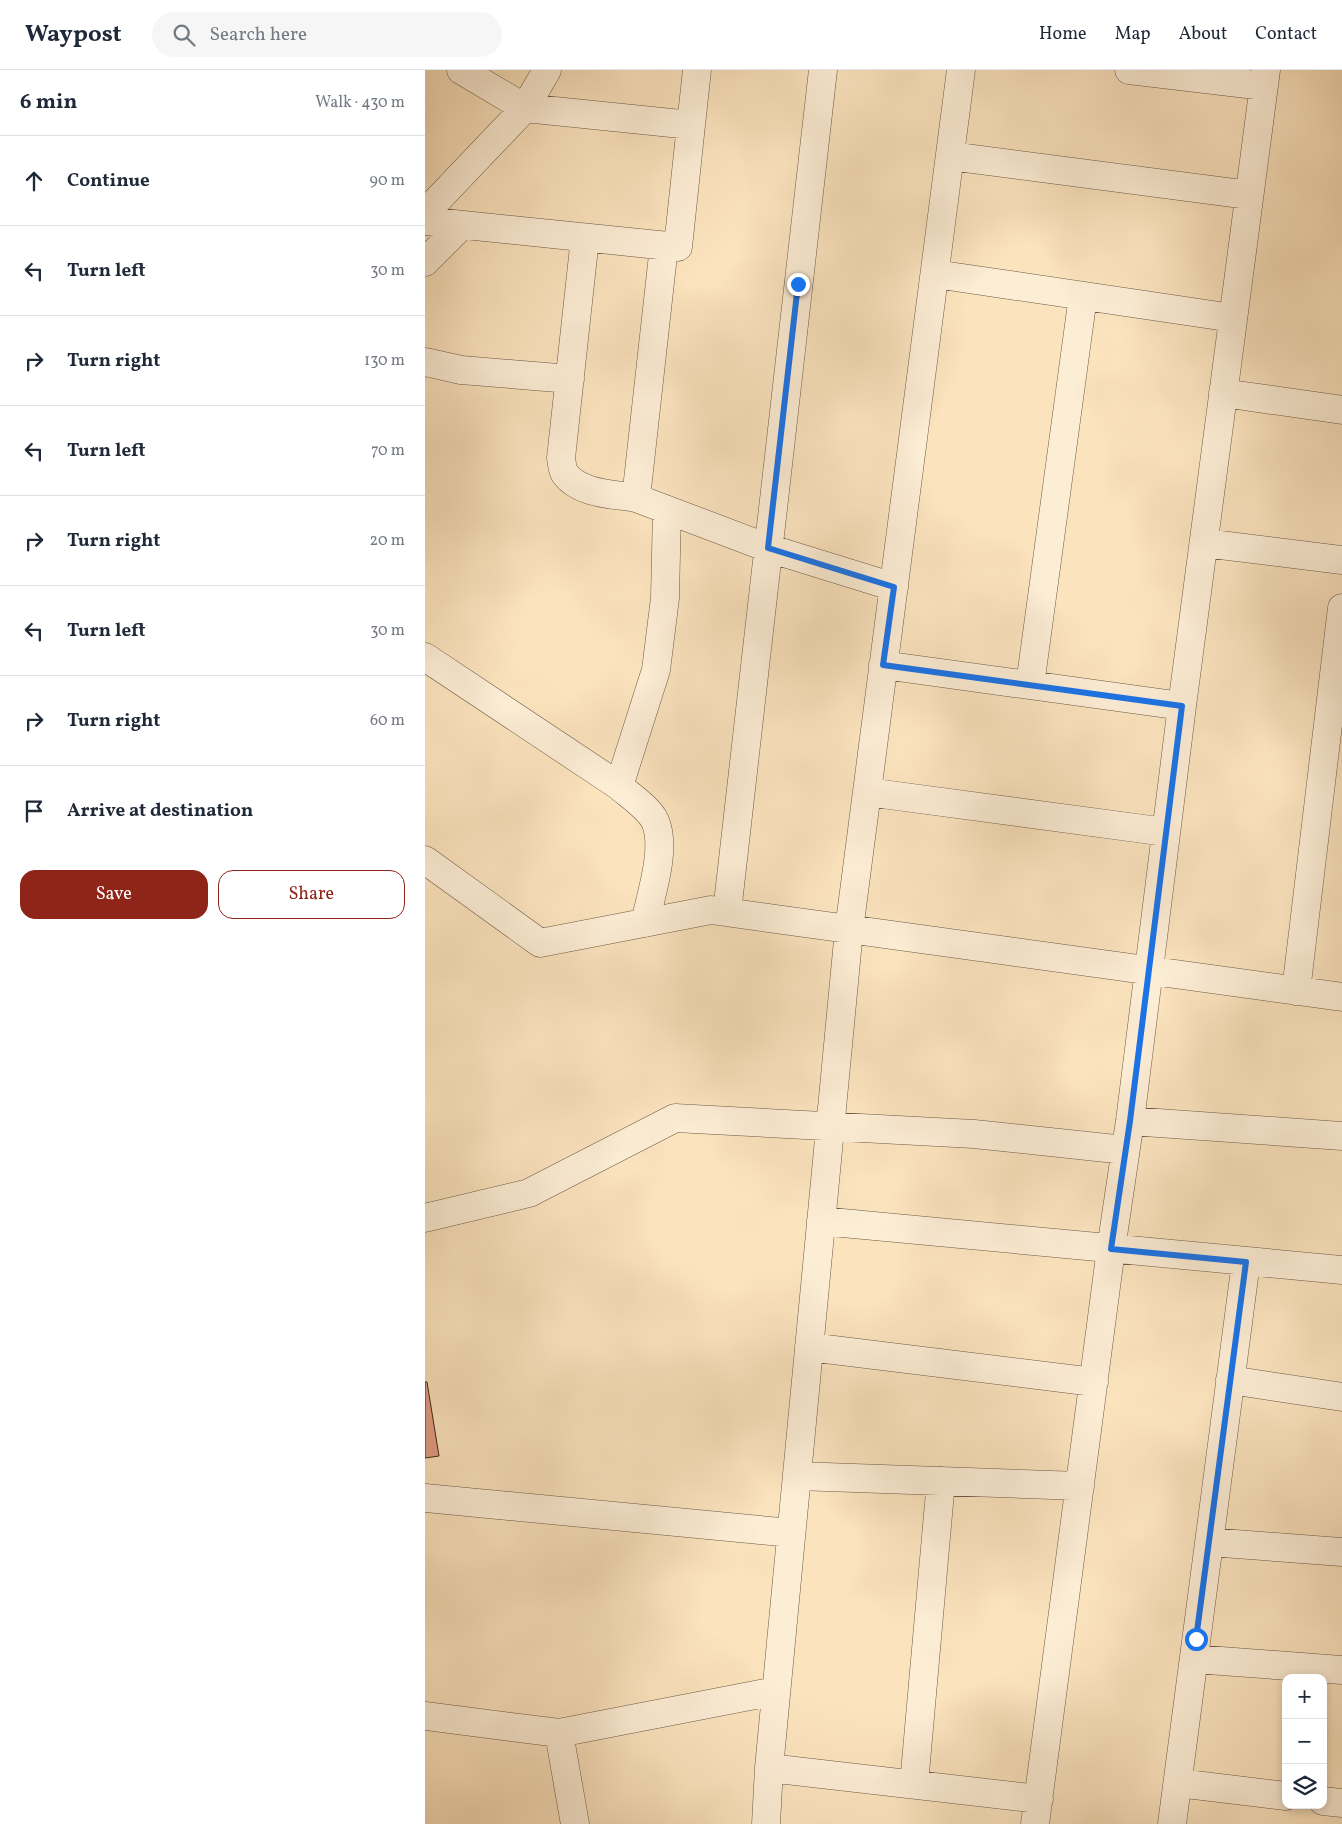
<!DOCTYPE html>
<meta charset="utf-8">
<style>
body{margin:0;font-family:Vollkorn,serif;background:#f6f6f7;color:#1f2937}
.controls{position:absolute;right:15px;bottom:15px;display:grid;overflow:hidden;border-radius:10px;box-shadow:0 2px 8px #0003}
.controls button{width:45px;height:45px;display:grid;place-items:center;padding:0;border:0;border-bottom:1px solid #e0e1e3;background:#fff;color:#1f2937;font:25px sans-serif}
.stop{position:absolute;width:15px;height:15px;margin:-11px;border:4px solid #1a73e8;border-radius:50%;background:#fff}
.stop.end{background:#1a73e8;border-color:#fff;box-shadow:0 1px 5px #0008}
.list{margin:0;padding:0;list-style:none}
h2{display:flex;justify-content:space-between;align-items:center;height:65px;margin:0;padding:0 20px;font-size:21px}
h2 small{font-size:16px;font-weight:400;color:#747a83}
.list li{display:grid;grid-template-columns:32px 1fr auto;gap:15px;align-items:center;box-sizing:border-box;height:90px;padding:0 20px;border-top:1px solid #e0e1e3}
.list b{display:block;font-size:19px;white-space:nowrap}
.list em{font-size:16px;font-style:normal;color:#747a83}
.actions{display:flex;gap:10px;padding:15px 20px}
.actions a{flex:1;padding:11px 0;border:1px solid #8f2418;border-radius:15px;text-align:center;font-size:18px;color:#8f2418}
.actions .main{background:#8f2418;color:#fff}
.icon{flex:none;width:28px;height:28px;fill:none;stroke:currentColor;stroke-width:2;stroke-linecap:round;stroke-linejoin:round}
.map{position:relative;flex:none;width:917px;height:1754px;overflow:hidden}
header{display:flex;align-items:center;gap:30px;box-sizing:border-box;height:70px;padding:0 25px;background:#fff;border-bottom:1px solid #e0e1e3}
header strong{font-size:24px}
nav{display:flex;gap:28px;margin-inline-start:auto;font-size:18px}
.search{width:350px;height:45px;background:#f6f6f7;display:flex;align-items:center;gap:12px;box-sizing:border-box;padding:0 18px;border-radius:28px;color:#747a83;font-size:19px}
main{display:flex}
aside{flex:1;background:#fff}
.map>svg:first-child{display:block}
.building{fill:#e19d87;stroke:#3c2d1b}
.lines{fill:none;stroke-linecap:round;stroke-linejoin:round}
.street-casing{stroke:#6c5a44;stroke-width:29}
.street{stroke:#fcedd5;stroke-width:28}
.route{stroke:#1a73e8;stroke-width:6}
</style>
<header>
<strong>Waypost</strong>
<div class="search"><svg class="icon" aria-label="search" viewBox="0 0 24 24"><circle cx="10" cy="10" r="6"/><path d="M15 15l6 6"/></svg>Search here</div>
<nav><a>Home</a><a>Map</a><a>About</a><a>Contact</a></nav>
</header>
<main>
<aside>
<h2>6 min<small>Walk · 430 m</small></h2>
<ul class="list">
<li><svg class="icon" aria-label="ahead" viewBox="0 0 24 24"><path d="M12 20V5M6 11l6-6 6 6"/></svg><div><b>Continue</b></div><em>90 m</em></li>
<li><svg class="icon" aria-label="left" viewBox="0 0 24 24"><path d="M17 20v-9H6M10 6l-5 5 5 5"/></svg><div><b>Turn left</b></div><em>30 m</em></li>
<li><svg class="icon" aria-label="right" viewBox="0 0 24 24"><path d="M7 20v-9h11M14 6l5 5-5 5"/></svg><div><b>Turn right</b></div><em>130 m</em></li>
<li><svg class="icon" aria-label="left" viewBox="0 0 24 24"><path d="M17 20v-9H6M10 6l-5 5 5 5"/></svg><div><b>Turn left</b></div><em>70 m</em></li>
<li><svg class="icon" aria-label="right" viewBox="0 0 24 24"><path d="M7 20v-9h11M14 6l5 5-5 5"/></svg><div><b>Turn right</b></div><em>20 m</em></li>
<li><svg class="icon" aria-label="left" viewBox="0 0 24 24"><path d="M17 20v-9H6M10 6l-5 5 5 5"/></svg><div><b>Turn left</b></div><em>30 m</em></li>
<li><svg class="icon" aria-label="right" viewBox="0 0 24 24"><path d="M7 20v-9h11M14 6l5 5-5 5"/></svg><div><b>Turn right</b></div><em>60 m</em></li>
<li><svg class="icon" aria-label="arrive" viewBox="0 0 24 24"><path d="M6 21V4h12l-3 4 3 4H6"/></svg><div><b>Arrive at destination</b></div></li>
</ul>
<div class="actions"><a class="main">Save</a><a>Share</a></div>
</aside>
<div class="map">
<svg width="917" height="1754" viewBox="0 0 917 1754">
<rect width="100%" height="100%" fill="#fbe3be"/>
<filter id="stains"><feTurbulence type="fractalNoise" baseFrequency=".004" numOctaves="4"/><feColorMatrix values="0 0 0 0 .2 0 0 0 0 .09 0 0 0 0 .02 0 0 0 .5 -.17"/></filter>
<radialGradient id="worn" r=".72"><stop offset=".6" stop-color="#630" stop-opacity="0"/><stop offset="1" stop-color="#630" stop-opacity=".3"/></radialGradient>
<path class="building" d="M0 1312H2L14 1386 0 1388Z"/>
<g class="lines">
<defs>
<path id="street" d="M36 0 100 38 266 55 272 0
M536 0 424 860 344 1698 614 1729
M704 0 839 16
M525 86 824 125
M0 143 100 38 122 0
M0 151 253 177 266 55
M160 168 136 388C137 393 137 400 140 404 155 424 188 424 211 428
M239 176 211 428 343 478 469 517
M0 192 37 155
M510 204 808 248
M0 292 36 300 145 309
M798 323 917 340
M779 473 917 490
M0 587 194 716C204 725 224 738 230 751 242 778 226 824 220 853
M458 595 757 636
M605 615 658 226
M194 716 231 600 240 528 242 440
M442 722 741 762
M0 790 115 873 286 840 917 927
M302 842 398 0
M871 921 917 538
M705 1051 917 1066
M0 1148 104 1123 250 1048 549 1064 700 1080
M396 1151 917 1200
M384 1277 669 1312
M805 1310 917 1327
M372 1406 655 1416
M0 1428 366 1463
M784 1472 917 1482
M769 1589 917 1600
M0 1646 134 1663 150 1754
M134 1663 351 1621
M753 1713 861 1726
M489 1714 516 1411
M898 1731 917 1733
M341 1754 344 1698
M610 1754 686 1179 705 1051 757 636 841 0
M747 1754 821 1192"/>
</defs>
<use href="#street" class="street-casing"/>
<use href="#street" class="street"/>
</g>
<g class="lines">
<path class="route" d="M373 214 343 478 469 517 458 595 757 636 705 1051 686 1179 821 1192 771 1569"/>
</g>
<rect width="100%" height="100%" filter="url(#stains)"/>
<rect width="100%" height="100%" fill="url(#worn)"/>
</svg>
<div class="controls">
<button>+</button>
<button>−</button>
<button><svg class="icon" aria-label="layers" viewBox="0 0 24 24"><path d="M12 4l9 5-9 5-9-5zM3 14l9 5 9-5"/></svg></button>
</div>
<div class="stop" style="left:771px;top:1569px"></div>
<div class="stop end" style="left:373px;top:214px"></div>
</div>
</main>
